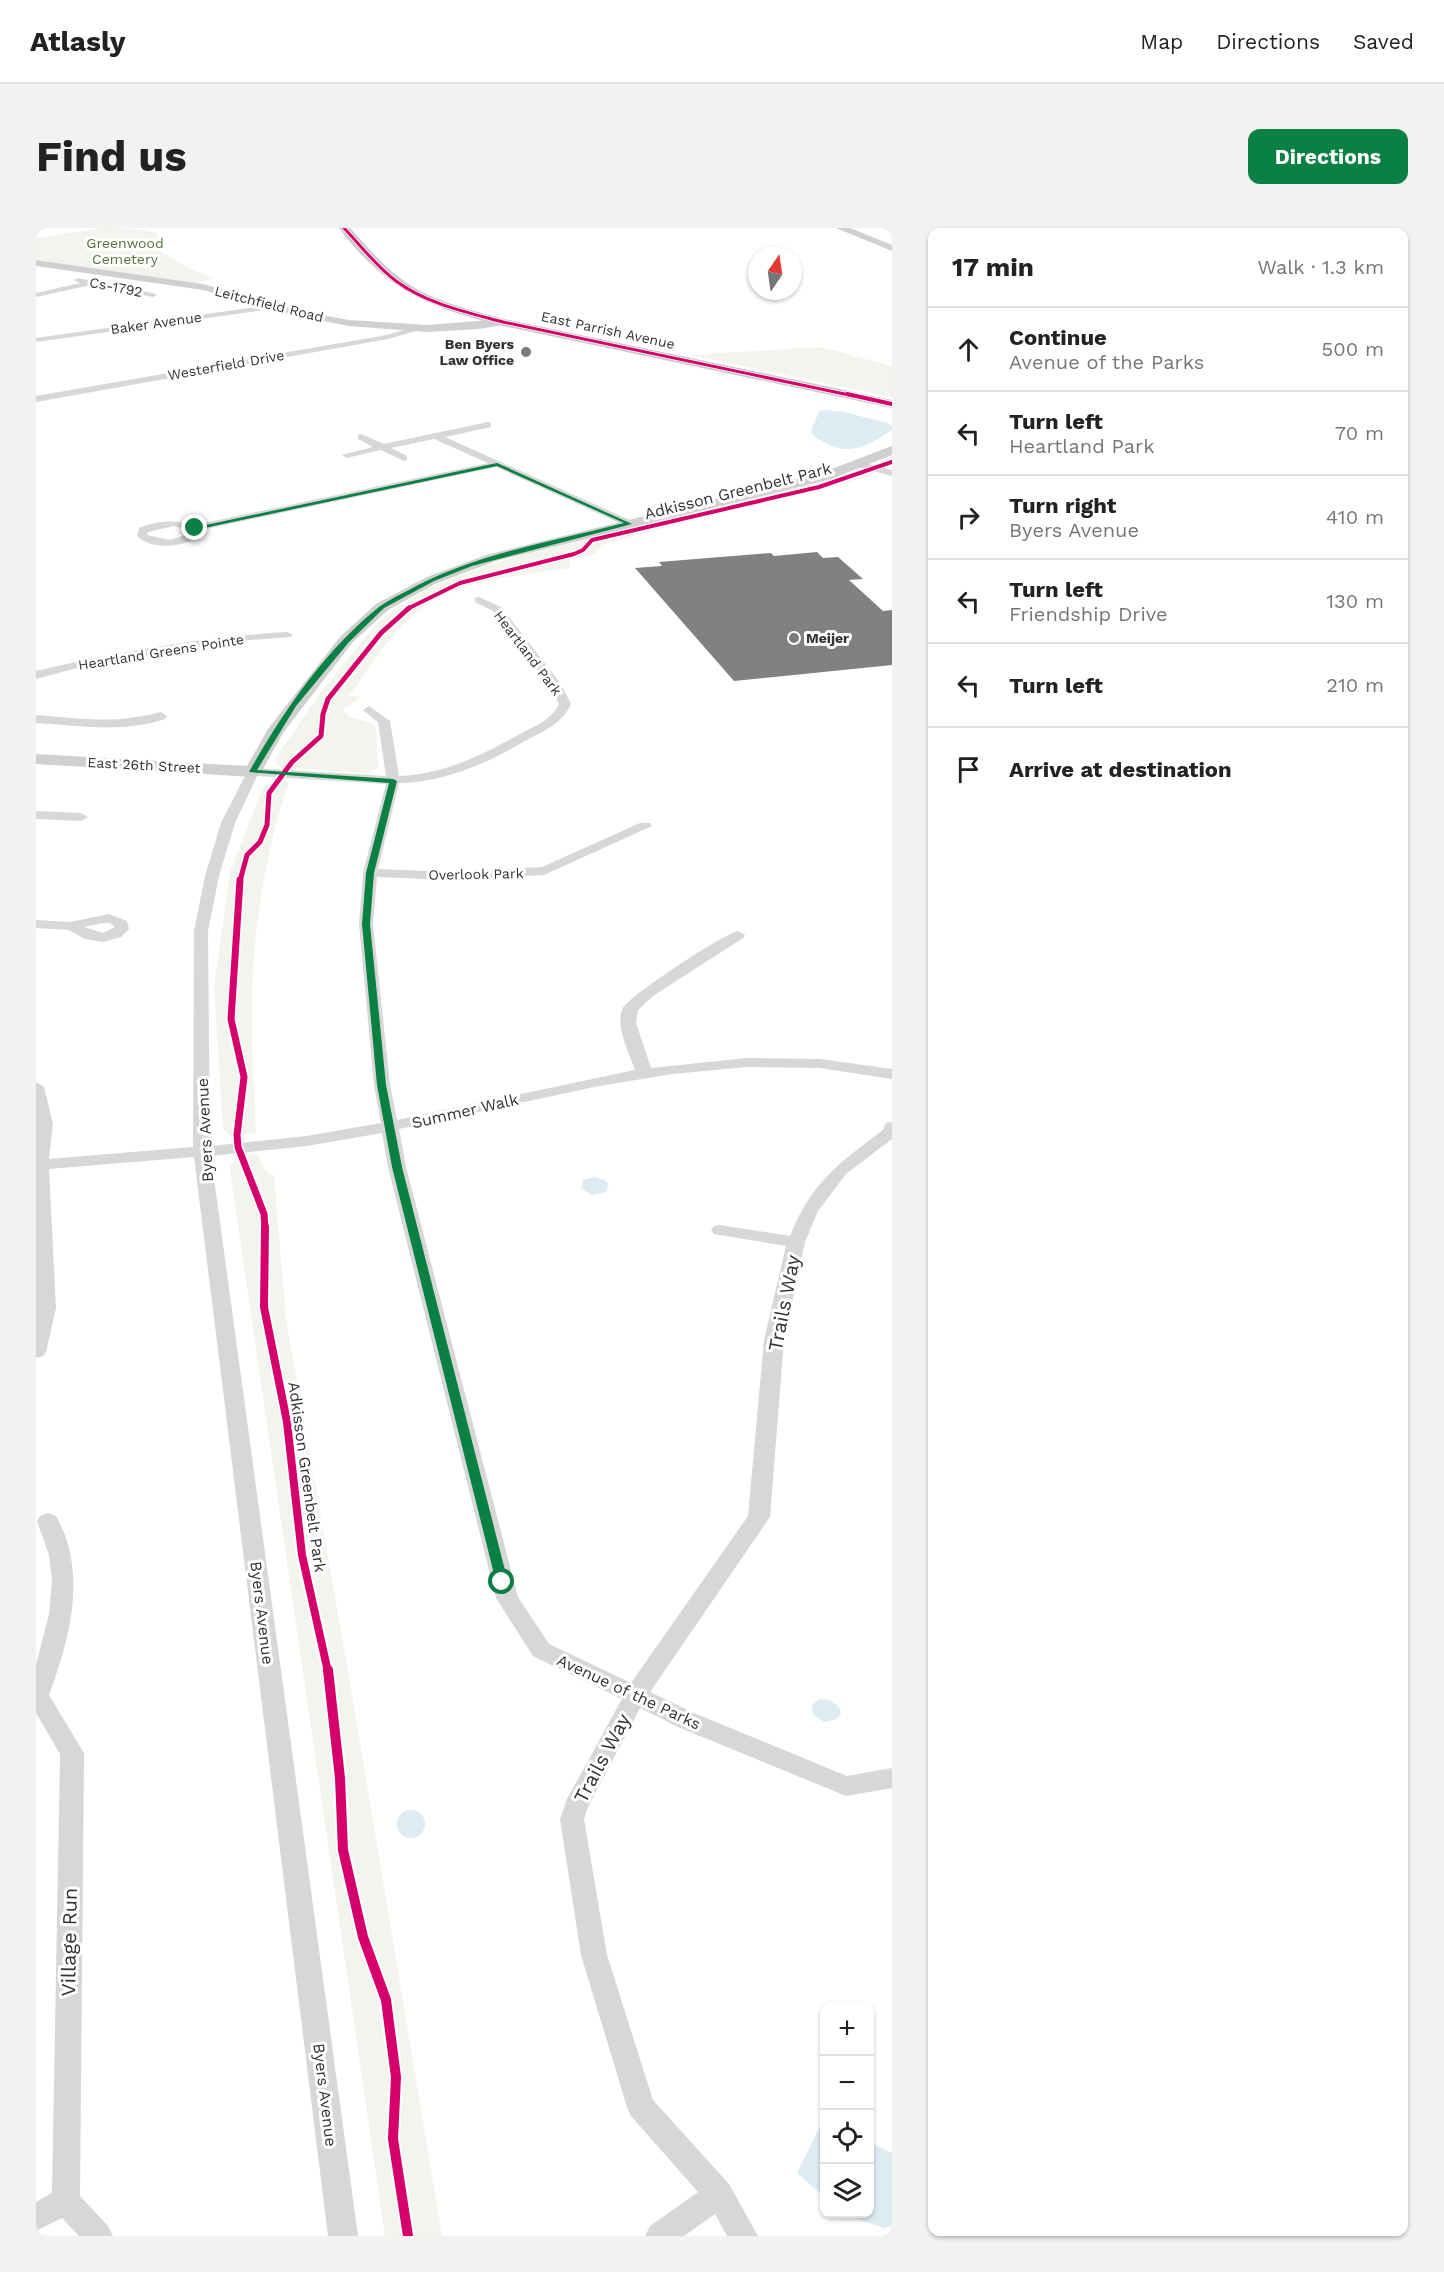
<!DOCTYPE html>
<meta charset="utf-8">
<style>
body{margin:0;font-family:"Work Sans",sans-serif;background:#f2f2f2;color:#222}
.controls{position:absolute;right:18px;bottom:18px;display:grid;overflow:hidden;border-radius:12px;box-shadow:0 2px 4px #0004}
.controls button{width:54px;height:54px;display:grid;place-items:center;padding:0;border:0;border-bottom:2px solid #e0e0e0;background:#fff;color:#222;font:30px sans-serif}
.compass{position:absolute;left:712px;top:18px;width:54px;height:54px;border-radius:50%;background:#fff;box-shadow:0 2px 4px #0004;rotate:13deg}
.stop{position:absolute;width:18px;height:18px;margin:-14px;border:4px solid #0b8043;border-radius:50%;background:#fff}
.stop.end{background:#0b8043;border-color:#fff;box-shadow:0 2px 6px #0008}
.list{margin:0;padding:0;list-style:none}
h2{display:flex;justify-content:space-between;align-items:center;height:78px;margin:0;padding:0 24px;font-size:26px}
h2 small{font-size:20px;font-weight:400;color:#767676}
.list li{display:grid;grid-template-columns:39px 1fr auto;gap:18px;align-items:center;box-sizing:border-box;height:84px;padding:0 24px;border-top:2px solid #e0e0e0}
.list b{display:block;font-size:22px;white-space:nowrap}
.list p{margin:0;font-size:20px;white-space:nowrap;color:#767676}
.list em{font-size:20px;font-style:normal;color:#767676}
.icon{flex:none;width:33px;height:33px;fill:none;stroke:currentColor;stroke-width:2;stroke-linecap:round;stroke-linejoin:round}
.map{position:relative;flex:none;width:856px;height:2008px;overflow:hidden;border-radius:12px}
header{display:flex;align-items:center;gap:36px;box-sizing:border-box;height:84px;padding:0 30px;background:#fff;border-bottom:2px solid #e0e0e0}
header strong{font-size:28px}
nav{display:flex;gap:33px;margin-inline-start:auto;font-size:21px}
.intro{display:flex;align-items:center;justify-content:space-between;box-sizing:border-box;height:144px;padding:0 36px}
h1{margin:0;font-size:42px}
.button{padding:15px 27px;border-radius:12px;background:#0b8043;color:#fff;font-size:21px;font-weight:700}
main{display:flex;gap:36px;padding:0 36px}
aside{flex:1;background:#fff;border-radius:12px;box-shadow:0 2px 4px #0004}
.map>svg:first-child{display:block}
.green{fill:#f1f5ed}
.water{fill:#ddebf3}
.building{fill:#818181}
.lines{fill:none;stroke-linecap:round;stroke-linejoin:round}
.street{fill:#d7d7d7;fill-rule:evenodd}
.secondary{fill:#d0d0d0;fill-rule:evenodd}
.primary{fill:#cacaca;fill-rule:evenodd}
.cycleway-far5-casing{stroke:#fff;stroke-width:4.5}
.cycleway-far4-casing{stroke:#fff;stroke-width:6}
.cycleway-far3-casing{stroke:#fff;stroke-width:8}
.cycleway-far2-casing{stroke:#fff;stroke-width:10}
.cycleway-far1-casing{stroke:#fff;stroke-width:12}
.cycleway-casing{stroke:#fff;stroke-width:14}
.cycleway-far5{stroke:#d6006c;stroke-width:3}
.cycleway-far4{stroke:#d6006c;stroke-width:4}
.cycleway-far3{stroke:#d6006c;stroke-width:5}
.cycleway-far2{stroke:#d6006c;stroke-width:7}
.cycleway-far1{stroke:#d6006c;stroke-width:8}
.cycleway{stroke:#d6006c;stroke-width:10}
.route{fill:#0b8043}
.poi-dot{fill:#7a7a7a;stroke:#fff;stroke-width:2}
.labels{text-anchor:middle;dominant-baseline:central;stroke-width:6;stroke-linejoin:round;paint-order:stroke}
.far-park-label{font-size:14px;fill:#56703f;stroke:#fff}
.far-street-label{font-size:14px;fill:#333;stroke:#fff}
.far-poi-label{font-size:14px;font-weight:bold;fill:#333;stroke:#fff;text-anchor:end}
.street-label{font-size:16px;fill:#333;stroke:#fff}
.near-street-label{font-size:20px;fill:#333;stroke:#fff}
</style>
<header>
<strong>Atlasly</strong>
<nav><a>Map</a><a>Directions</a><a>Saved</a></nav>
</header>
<div class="intro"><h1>Find us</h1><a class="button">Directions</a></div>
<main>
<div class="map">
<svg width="856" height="2008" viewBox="0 0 856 2008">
<rect width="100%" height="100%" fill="#fff"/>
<path class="green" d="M66 0 102 1 120 5 124 12 115 18 157 42 178 50 159 55 32 38 0 31V10Z
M784 119 856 138V169L654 127Z
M856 228V236L836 243 840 244 830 249 765 266 721 274 723 275 569 316 559 326 534 331V340C480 349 419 350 375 389 351 411 332 442 313 468L325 469 307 481C314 495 331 489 340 500L342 540 332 545 253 540 247 552 253 553C230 622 217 699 216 772 215 816 218 861 220 905L207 906 212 927 221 926 229 942 238 948 250 1091 312 1443 406 2008H349L194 942V938L200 931 195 908 187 901 178 759 194 645 227 558 240 552 246 540 240 536 239 531 284 465 342 394 363 378 392 361 419 349 478 329 827 243Z"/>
<path class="water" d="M789 182 808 184 851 195 856 198V202C836 216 813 229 790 215 784 212 779 210 775 204L783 183Z
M559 949 568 952 573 956 570 964 556 967 545 960 547 952Z
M784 1471C794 1471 803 1475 805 1485L801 1491 788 1494 777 1487 776 1477Z
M361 1596a14 14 0 1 1 28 0a14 14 0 1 1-28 0Z
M784 1899H788V1969L761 1945Z
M834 1915 856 1925V1998L848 2000 808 1986H834Z"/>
<path class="building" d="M781 324 787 330 802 329 827 351 813 352 847 383 856 382V437L698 453 599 340 626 338 623 334 735 325 738 328Z"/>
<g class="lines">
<path class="street" d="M42 50 117 65 121 67 117 69 55 57 0 69V65L44 55 38 52Z
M241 76H244V80L0 114V110Z
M380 98 384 100 383 102 352 111 0 174V168L351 107Z
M452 194 455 195V199L409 209 598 294V298H590L460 239 165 302V308C147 319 117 323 101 308L103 300C124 292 138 292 159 297L452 235 398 211 355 220 371 228V232L368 233 345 222 311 230 306 227 337 219 322 211V207L325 206 348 216ZM138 298 155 302 156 305 134 312 111 307 112 304Z
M821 233 856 242V248L818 238 816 236Z
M443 369 465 379 525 456 535 476C526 496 508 503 489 513 449 536 410 554 363 555L342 641 415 644 506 639 604 595H614L616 598 508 647 415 652 341 649 337 696 354 857 361 892 599 842C594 826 578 797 587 780 593 768 687 706 702 703L709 707 707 710 617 768 602 782 600 795 615 840 711 830 784 831 856 841V851L784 840 711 839 637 846 563 858 363 901 370 939 482 1369 513 1416 595 1455 712 1288 728 1112 750 1018 678 1006 675 1002 678 998 684 997 754 1008C775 955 803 935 847 902L850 895 856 894V911L810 946 782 983 769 1014 748 1112 734 1289 614 1464 658 1485 811 1548 856 1540V1560L810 1568 642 1499 604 1480 552 1579 548 1591 571 1727 617 1872 693 1956 722 2008H691L679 1986 648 2008H609L614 1998 662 1964 595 1888 591 1879 545 1727 524 1591 531 1571 586 1471 497 1428 460 1370 352 939 346 905 271 918 175 928 322 2008H292L158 929 13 941 20 1080 10 1124 7 1128 0 1130V854L8 859 17 896 13 931 157 919 158 703 169 648 185 595 211 544 217 540 350 548 342 494 327 482 333 478 354 493 363 548C409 546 444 528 484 506 498 498 516 492 523 476L515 460 457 383 439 374V370ZM221 548 350 556 327 645 323 696 338 857 345 895 271 908 174 918 172 703 183 648 199 595Z
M251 404 257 407 255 409 201 413 41 440 0 451V443C82 424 167 409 251 404Z
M125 484 131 488 129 491C87 505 44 498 0 495V487C46 491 80 496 125 484Z
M0 583 45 585 52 589 45 593 0 591Z
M73 686 91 693 93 701 85 709 67 714 49 711 33 702 0 700V692L34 694ZM67 695H74L79 699 67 705 48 699Z
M12 1285 20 1288C52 1344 34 1410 13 1467L48 1525 44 1968 72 1998 77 2008H43L26 1990 0 2003V1974L16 1965 24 1526 0 1485V1437L13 1386 16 1353 13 1327 1 1293 4 1288Z"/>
<path class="secondary" d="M800 0H814L856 17V23Z
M0 32 167 56 265 83 313 92 391 97 467 91 473 94 467 97 443 101 391 104 313 98 260 88 167 62 0 38Z
M856 218V227L795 251 460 333 401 355 352 382 316 415 247 505 223 548 217 549 0 536V526L211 538 232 501 304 409 340 376 391 349 450 327 785 245Z"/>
<path class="primary" d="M303 0H314C330 17 345 36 364 50 394 73 432 81 468 91L856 172V180L467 98C392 79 351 63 303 0Z"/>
<defs>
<path id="cycleway-far5" d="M308 0C325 18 340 38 360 53 391 76 430 84 467 94L818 168"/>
<path id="cycleway-far4" d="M811 166 856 176
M371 381 424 355 538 326 547 322 556 312 783 259 856 234"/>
<path id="cycleway-far3" d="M204 653 211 627 224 614 231 597 233 565 256 534 285 508 287 486 292 471 345 405 373 380"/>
<path id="cycleway-far2" d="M204 652 195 791 208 849 201 907 202 919 228 986 229 1001"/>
<path id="cycleway-far1" d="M229 999 228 1079 251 1194 266 1327 292 1444"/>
<path id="cycleway" d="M292 1442 304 1550 307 1622 327 1709 350 1772 360 1849 357 1911 372 2008"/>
</defs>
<use href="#cycleway-far5" class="cycleway-far5-casing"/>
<use href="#cycleway-far4" class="cycleway-far4-casing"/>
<use href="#cycleway-far3" class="cycleway-far3-casing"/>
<use href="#cycleway-far2" class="cycleway-far2-casing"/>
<use href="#cycleway-far1" class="cycleway-far1-casing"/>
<use href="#cycleway" class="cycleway-casing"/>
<use href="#cycleway-far5" class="cycleway-far5"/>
<use href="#cycleway-far4" class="cycleway-far4"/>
<use href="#cycleway-far3" class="cycleway-far3"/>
<use href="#cycleway-far2" class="cycleway-far2"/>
<use href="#cycleway-far1" class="cycleway-far1"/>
<use href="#cycleway" class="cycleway"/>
</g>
<path class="route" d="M461 235 596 296 436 338 398 353 348 380 313 414 260 478 221 542 357 551 361 553 338 645 334 696 350 857 366 939 472 1354 466 1358 460 1354 356 939 341 857 326 696 330 645 353 555 213 544C246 485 290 421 343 379 351 373 361 368 371 363 437 326 515 314 588 295L461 238 159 302 156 300Z"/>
<g class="poi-dot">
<circle cx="490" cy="124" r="6"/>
<circle cx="758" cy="410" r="6"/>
</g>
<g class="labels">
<g class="far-park-label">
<text x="89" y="15">Greenwood<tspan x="89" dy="16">Cemetery</tspan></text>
</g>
<g class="far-street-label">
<text transform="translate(80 59) rotate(11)">Cs-1792</text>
<text transform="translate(233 76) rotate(14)">Leitchfield Road</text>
<text transform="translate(120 95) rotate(-8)">Baker Avenue</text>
<text transform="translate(572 102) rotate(12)">East Parrish Avenue</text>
<text transform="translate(190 137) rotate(-10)">Westerfield Drive</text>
<text transform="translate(125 424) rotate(-9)">Heartland Greens Pointe</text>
<text transform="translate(492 425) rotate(53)">Heartland Park</text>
<text transform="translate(108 537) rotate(3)">East 26th Street</text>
<text transform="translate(440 646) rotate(-1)">Overlook Park</text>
</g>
<g class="far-poi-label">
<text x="478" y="116">Ben Byers<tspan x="478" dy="16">Law Office</tspan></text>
<text x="770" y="410" text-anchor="start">Meijer</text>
</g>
<g class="street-label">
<text transform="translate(702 263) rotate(-14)">Adkisson Greenbelt Park</text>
<text transform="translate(429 883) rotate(-13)">Summer Walk</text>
<text transform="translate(169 902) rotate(-93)">Byers Avenue</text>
<text transform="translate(271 1249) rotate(82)">Adkisson Greenbelt Park</text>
<text transform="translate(226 1385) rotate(83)">Byers Avenue</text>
<text transform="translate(593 1464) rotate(25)">Avenue of the Parks</text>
<text transform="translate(289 1867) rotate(83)">Byers Avenue</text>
</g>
<g class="near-street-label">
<text transform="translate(748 1075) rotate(-79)">Trails Way</text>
<text transform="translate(566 1530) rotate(-62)">Trails Way</text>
<text transform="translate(33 1714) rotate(-89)">Village Run</text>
</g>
</g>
</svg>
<div class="controls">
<button>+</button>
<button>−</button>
<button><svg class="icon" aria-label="locate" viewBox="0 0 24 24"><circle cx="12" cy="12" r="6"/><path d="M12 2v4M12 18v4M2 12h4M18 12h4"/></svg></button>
<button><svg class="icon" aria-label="layers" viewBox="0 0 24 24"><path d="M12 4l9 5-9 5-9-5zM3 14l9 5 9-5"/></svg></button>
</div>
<svg class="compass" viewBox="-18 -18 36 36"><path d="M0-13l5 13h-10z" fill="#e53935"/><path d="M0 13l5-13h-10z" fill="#767676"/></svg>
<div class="stop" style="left:466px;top:1354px"></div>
<div class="stop end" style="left:159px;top:300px"></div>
</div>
<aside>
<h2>17 min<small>Walk · 1.3 km</small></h2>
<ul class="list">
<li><svg class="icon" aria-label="ahead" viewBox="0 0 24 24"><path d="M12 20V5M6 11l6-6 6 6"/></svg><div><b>Continue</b><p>Avenue of the Parks</p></div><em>500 m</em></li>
<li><svg class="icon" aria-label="left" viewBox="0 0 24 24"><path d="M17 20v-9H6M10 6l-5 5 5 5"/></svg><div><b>Turn left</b><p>Heartland Park</p></div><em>70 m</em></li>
<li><svg class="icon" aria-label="right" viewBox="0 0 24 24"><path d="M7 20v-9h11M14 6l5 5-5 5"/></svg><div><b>Turn right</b><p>Byers Avenue</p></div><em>410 m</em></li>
<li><svg class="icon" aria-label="left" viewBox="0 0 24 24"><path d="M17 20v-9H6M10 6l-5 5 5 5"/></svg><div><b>Turn left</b><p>Friendship Drive</p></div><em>130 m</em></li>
<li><svg class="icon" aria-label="left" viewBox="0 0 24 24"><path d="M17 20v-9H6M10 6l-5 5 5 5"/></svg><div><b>Turn left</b></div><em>210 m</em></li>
<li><svg class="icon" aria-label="arrive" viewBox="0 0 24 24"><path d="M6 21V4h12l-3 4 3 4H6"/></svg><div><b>Arrive at destination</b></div></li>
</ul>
</aside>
</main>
